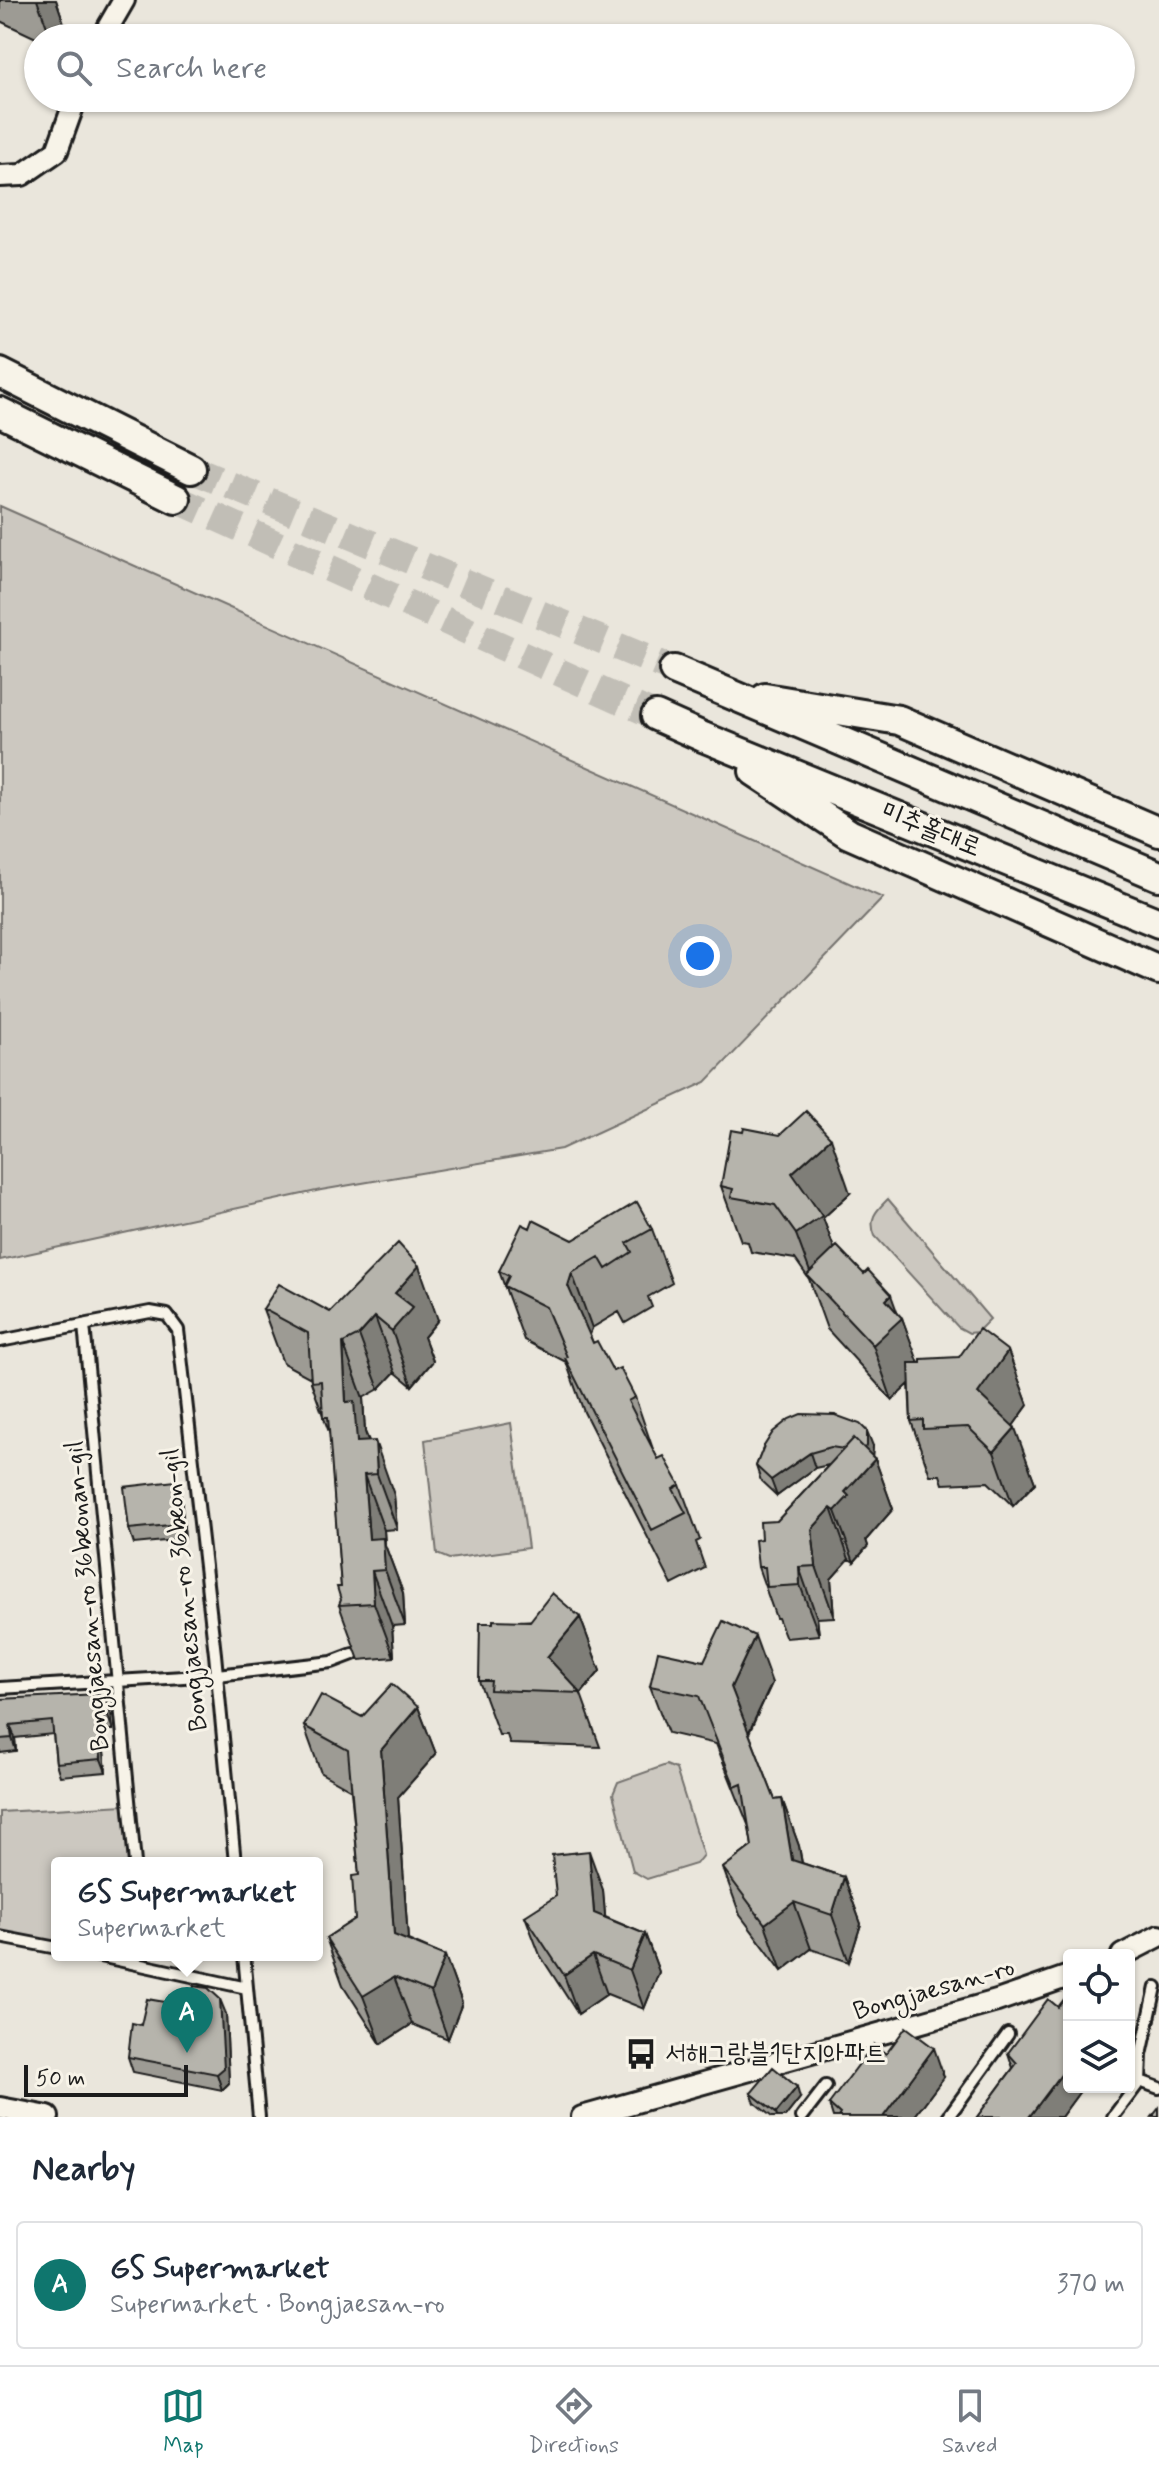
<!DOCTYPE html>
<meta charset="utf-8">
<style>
body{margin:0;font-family:Mynerve,"Poor Story",sans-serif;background:#f6f6f7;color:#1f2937}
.controls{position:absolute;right:24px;bottom:24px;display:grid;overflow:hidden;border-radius:8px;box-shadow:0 2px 6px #0004}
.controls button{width:72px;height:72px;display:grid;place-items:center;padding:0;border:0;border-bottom:2px solid #e0e1e3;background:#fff;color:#1f2937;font:40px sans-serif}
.scale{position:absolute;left:24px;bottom:20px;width:164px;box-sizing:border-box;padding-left:8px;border:4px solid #1c1c1c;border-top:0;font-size:22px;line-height:28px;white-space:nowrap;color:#1c1c1c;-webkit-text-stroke:6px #f7f3e8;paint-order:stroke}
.you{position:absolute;left:700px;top:956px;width:28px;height:28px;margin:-20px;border:6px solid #fff;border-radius:50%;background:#1a73e8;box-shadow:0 0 0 12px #1a73e833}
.badge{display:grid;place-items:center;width:52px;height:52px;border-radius:50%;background:#0f766e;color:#fff;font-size:26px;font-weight:700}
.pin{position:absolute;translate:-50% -66px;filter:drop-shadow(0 2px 4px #0008)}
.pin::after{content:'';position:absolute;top:42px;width:28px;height:24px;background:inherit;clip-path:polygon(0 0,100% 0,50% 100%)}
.popup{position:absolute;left:51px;top:1857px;width:272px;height:104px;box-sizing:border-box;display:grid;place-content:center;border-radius:8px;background:#fff;filter:drop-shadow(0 2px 6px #0005);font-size:26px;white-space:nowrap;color:#747a83}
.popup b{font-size:30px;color:#1f2937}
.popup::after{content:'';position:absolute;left:50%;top:100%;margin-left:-16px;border:16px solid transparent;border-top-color:#fff}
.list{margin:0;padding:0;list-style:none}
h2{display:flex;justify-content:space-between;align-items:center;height:104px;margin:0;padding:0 32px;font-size:34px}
h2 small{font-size:26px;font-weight:400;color:#747a83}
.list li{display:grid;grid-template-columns:52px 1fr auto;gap:24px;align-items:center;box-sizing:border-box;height:128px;margin:0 16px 16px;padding:0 16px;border:2px solid #e0e1e3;border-radius:8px}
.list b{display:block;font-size:30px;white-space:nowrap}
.list p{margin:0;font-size:26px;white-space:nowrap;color:#747a83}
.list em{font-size:26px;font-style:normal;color:#747a83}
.icon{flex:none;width:44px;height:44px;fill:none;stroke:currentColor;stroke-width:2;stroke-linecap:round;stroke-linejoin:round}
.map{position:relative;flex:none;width:1159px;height:2117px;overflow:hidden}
.search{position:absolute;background:#fff;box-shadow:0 2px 6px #0004;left:24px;right:24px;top:24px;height:88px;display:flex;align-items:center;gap:20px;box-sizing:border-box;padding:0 28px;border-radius:44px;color:#747a83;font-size:30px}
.sheet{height:248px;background:#fff}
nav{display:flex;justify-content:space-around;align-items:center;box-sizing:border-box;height:112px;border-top:2px solid #e0e1e3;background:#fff;font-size:22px;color:#747a83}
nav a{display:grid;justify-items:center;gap:4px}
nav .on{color:#0f766e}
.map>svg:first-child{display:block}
.green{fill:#ccc8c0;stroke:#74726e;stroke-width:2}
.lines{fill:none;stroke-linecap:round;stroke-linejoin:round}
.secondary-tunnel{stroke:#c1beb6;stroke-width:28;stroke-dasharray:28 14;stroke-linecap:butt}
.service-casing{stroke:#1c1c1c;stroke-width:16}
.minor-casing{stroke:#1c1c1c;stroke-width:26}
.secondary-casing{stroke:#1c1c1c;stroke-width:34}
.service{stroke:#f7f3e8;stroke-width:10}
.minor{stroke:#f7f3e8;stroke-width:20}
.secondary{stroke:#f7f3e8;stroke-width:28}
.wall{fill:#9d9b94;stroke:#1c1c1c;stroke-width:2}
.shaded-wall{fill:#7f7e78;stroke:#1c1c1c;stroke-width:2}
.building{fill:#b6b4ac;stroke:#1c1c1c;stroke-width:2}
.labels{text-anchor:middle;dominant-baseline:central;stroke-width:6;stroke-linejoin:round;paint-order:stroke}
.street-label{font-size:26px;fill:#1c1c1c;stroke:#f7f3e8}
.poi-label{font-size:26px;fill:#1c1c1c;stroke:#f7f3e8;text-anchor:start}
</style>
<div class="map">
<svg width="1159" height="2117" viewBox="0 0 1159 2117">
<rect width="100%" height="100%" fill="#eae6dc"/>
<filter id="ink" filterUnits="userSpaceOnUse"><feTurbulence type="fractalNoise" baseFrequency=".0125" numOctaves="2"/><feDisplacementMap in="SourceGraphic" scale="16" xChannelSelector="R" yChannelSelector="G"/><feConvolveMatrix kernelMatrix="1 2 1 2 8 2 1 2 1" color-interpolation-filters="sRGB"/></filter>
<g filter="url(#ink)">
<path class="green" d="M0 506 883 898 706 1082 561 1149 321 1190 0 1260Z
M888 1199 990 1319 977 1332 969 1333 958 1327 875 1236C868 1218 876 1211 888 1199Z
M511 1423 528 1548 449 1559 437 1554 425 1440Z
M666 1765 676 1769 703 1855 696 1864 647 1879 633 1871 613 1794 618 1782Z
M125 1805 131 1863H57V1943L0 1933V1812Z"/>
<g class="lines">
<path class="secondary-tunnel" d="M191 469 674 670
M176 499 656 716"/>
<defs>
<path id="service" d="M84 1325 135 1863
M0 1341 150 1312 167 1315 178 1330 215 1654 235 1863
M0 1688 217 1675 332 1662 353 1654
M0 1937 57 1948
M95 1955 247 1988
M244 1955 259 2117
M1140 2081 1159 2088
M802 2117 826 2086
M948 2117 1008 2034
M1113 2117 1140 2081 1141 2055 1156 1987"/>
<path id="minor" d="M102 38 124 0
M0 176 22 175 57 151 76 98
M1122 1955 1159 1936
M0 2108 48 2117
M582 2117 997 2001 1069 1976"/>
<path id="secondary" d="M0 373 191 469
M0 412 176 499
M674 670 1159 876
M765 698 899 720 1159 832
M656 716 703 737 1159 923
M754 771 849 834 1159 970"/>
</defs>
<use href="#service" class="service-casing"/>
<use href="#minor" class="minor-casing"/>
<use href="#secondary" class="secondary-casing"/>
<use href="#service" class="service"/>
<use href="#minor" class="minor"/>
<use href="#secondary" class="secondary"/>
</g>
<path class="wall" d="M0 0H56L66 29 60 38 38 39 0 21Z
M721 1186 850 1193 823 1218 834 1249 902 1318 918 1363 1008 1351 1028 1405 1013 1426 1035 1483 1013 1506 988 1482 943 1484 940 1475H930L911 1421 909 1384 892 1400 827 1329 809 1279 795 1259 751 1252 748 1242 741 1241Z
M530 1228 573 1240 652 1229 672 1283 648 1297 652 1307 625 1323 619 1312 592 1328 590 1335 593 1343 613 1371 635 1397 654 1452 658 1459 680 1485 700 1540 696 1542 705 1568 672 1585 584 1412 566 1362 524 1340 499 1271Z
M263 1309 438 1320 424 1337 433 1361 412 1386 395 1372 379 1389 363 1398 365 1432 394 1495 397 1529 384 1530 385 1545 403 1593 405 1625 392 1626 394 1657 359 1660 339 1605 341 1600V1587L330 1435 311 1382V1378L283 1363Z
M764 1446H873L872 1456 875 1459 893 1509 866 1540 868 1546 854 1562 849 1559 831 1579 834 1617 817 1618 819 1635 786 1638 778 1618H776L758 1567 761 1539 777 1521 829 1465 815 1468 777 1496 761 1481 756 1466Z
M175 1481 181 1497 185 1539 134 1544 129 1529Z
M580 1617 600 1671 581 1694 600 1747 510 1744 507 1735H499L479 1681 493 1623Z
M772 1683 749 1733 775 1800 782 1799 799 1846 802 1863 844 1877 861 1924 849 1962 811 1949 782 1971 740 1915 723 1868 752 1846 749 1827 716 1744 668 1733 650 1686Z
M0 1699 111 1713 113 1730H102L106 1772 60 1776 56 1763 53 1734 15 1738 16 1751 0 1753Z
M418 1707 436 1754 398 1797 408 1940 445 1956 462 2003 448 2039 412 2024 381 2044 343 1985 326 1938 355 1919 359 1875 351 1790 321 1773 304 1726Z
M603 1890 605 1917 645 1934 659 1972 644 2009 607 1994 578 2014 540 1955 525 1916Z
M226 2014 229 2083 222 2090 133 2072 128 2057 141 2025Z
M1008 2053 1083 2087 1061 2117H977L1013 2068Z
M886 2054 944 2077 914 2117H833L829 2104Z
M751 2093 800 2098 785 2117H772L755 2103Z"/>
<path class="shaded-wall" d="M37 0H56L66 29 60 38H51Z
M831 1138 850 1193 823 1218 842 1270 813 1280 796 1234 792 1173Z
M419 1266 438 1320 424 1337 433 1361 412 1386 392 1331 395 1293Z
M572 1273 592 1328 588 1340 568 1286Z
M891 1295 900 1320 902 1318 922 1372 892 1400 873 1345 886 1300Z
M375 1317 395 1372 379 1389 359 1335Z
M343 1343 363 1398 365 1432 373 1455 357 1442 346 1402Z
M1008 1351 1028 1405 998 1447 978 1393Z
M1015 1428 1035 1483 1013 1506 994 1452Z
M867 1431 873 1446 872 1461 862 1451Z
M375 1441 394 1495 397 1529 377 1474Z
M810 1453 815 1468 777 1496 771 1480Z
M875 1459 893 1509 866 1540 868 1546 854 1562 835 1511 845 1492Z
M364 1475 384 1530 385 1545 403 1593 405 1625 385 1570 369 1539Z
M175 1481 181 1497 185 1539 180 1524Z
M831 1508 849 1559 831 1579 834 1617 816 1566 812 1529Z
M799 1567 817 1618 819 1635 800 1585Z
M372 1571 392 1626 394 1657 374 1603Z
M580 1617 600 1671 581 1694 547 1657Z
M755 1636 772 1683 748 1734 731 1687Z
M106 1700 111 1713 113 1730 108 1716Z
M418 1707 436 1754 398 1797 411 1982 394 1935 381 1750Z
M97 1717 102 1730 106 1772 101 1759Z
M10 1725 15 1738 16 1751 12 1738Z
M782 1799 799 1846 809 1907 792 1860Z
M589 1851 603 1890 608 1951 594 1913Z
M844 1877 861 1924 849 1962 832 1915Z
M794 1902 811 1949 782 1971 765 1924Z
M645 1934 659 1972 644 2009 630 1970Z
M593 1955 607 1994 578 2014 564 1975Z
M445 1956 462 2003 448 2039 431 1992Z
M394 1977 412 2024 381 2044 363 1996Z
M220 1999 226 2014 229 2083 222 2090 217 2074Z
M934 2048 944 2077 914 2117H883Z
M1069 2064V2087H1083L1061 2117H1029Z
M797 2087 800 2098 785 2117H777L776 2113Z"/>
<path class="building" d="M806 1111 831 1138 792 1173 822 1216 796 1234 775 1205 731 1197 733 1189 721 1186 731 1130 743 1132 744 1128 780 1135Z
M637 1202 652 1229 627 1243 632 1252 606 1269 599 1257 572 1273 568 1286 593 1343 597 1341 613 1371 620 1368 635 1397 628 1401 658 1459 664 1456 680 1485 673 1489 686 1513 652 1530 565 1358 567 1357 546 1307 504 1286 509 1276 499 1271 522 1224 530 1228 533 1220 573 1240Z
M398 1243 419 1266 395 1293 413 1307 392 1331 375 1317 359 1335 343 1343 346 1402 354 1401 357 1442 375 1441 377 1474 364 1475 369 1539 383 1538 385 1570 372 1571 374 1603 339 1605 341 1600 337 1587H341L328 1417H323L321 1381 311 1382 308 1333 263 1309 279 1284 330 1312Z
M837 1246 864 1274 868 1270 891 1295 886 1300 902 1318 873 1345 807 1275Z
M979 1329 1008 1351 978 1393 1015 1428 994 1452 968 1427 923 1429V1420L911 1421 909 1363H921V1359L959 1357Z
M801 1414 835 1415 860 1424 867 1431V1446L864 1448 854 1438 844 1449 831 1447 810 1453 771 1480 756 1466 764 1446 773 1432 789 1419Z
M854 1438 875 1459 845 1492 849 1496 835 1511 831 1508 812 1529 816 1566 799 1567 800 1585 767 1587 765 1567H758L755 1540 761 1539 760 1522 777 1521Z
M175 1481 180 1524 129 1529 124 1487Z
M552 1593 580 1617 547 1657 581 1693 490 1690 491 1681H479L480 1623H493V1620L530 1621Z
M723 1621 755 1636 731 1687 775 1800 782 1799 792 1860 844 1877 832 1915 794 1902 765 1924 723 1868 752 1846 742 1784 735 1787 699 1696 650 1686 658 1651 704 1661Z
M392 1684 418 1707 381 1750 394 1935 445 1956 431 1992 394 1977 363 1996 326 1938 355 1919 352 1876 359 1875 348 1750 304 1726 321 1695 362 1717Z
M99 1694 106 1700 108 1716 97 1717 101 1759 56 1763 52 1721 10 1725 12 1738 0 1739V1699Z
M589 1851 594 1913 645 1934 630 1970 593 1955 564 1975 525 1916 556 1896 552 1855Z
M194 1986 208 1988 220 1999 224 2068 217 2074 128 2057 132 2023 141 2025 147 1999 188 2006Z
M1069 1993V2064L1029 2117H977L1017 2063 1008 2053 1048 1999 1058 2007Z
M906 2027 934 2048 883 2117H838L840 2114 829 2104 874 2044 886 2054Z
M773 2067 797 2087 776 2113 751 2093Z
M1159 2108V2117H1152Z"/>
</g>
<defs>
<symbol id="bus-bare" viewBox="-9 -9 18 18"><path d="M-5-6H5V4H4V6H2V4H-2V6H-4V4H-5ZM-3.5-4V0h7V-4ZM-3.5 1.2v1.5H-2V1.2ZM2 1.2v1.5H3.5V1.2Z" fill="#1c1c1c" stroke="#f7f3e8" stroke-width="2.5" paint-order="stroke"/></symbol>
</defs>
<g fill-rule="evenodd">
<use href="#bus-bare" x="619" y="2032" width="44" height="44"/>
</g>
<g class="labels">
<g class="street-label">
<text transform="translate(931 830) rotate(22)">미추홀대로</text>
<text transform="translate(185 1590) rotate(-96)">Bongjaesan-ro 36beon-gil</text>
<text transform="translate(88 1596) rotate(-95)">Bongjaesan-ro 36beonan-gil</text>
<text transform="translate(934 1990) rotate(-16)">Bongjaesan-ro</text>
</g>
<g class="poi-label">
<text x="665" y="2054">서해그랑블1단지아파트</text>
</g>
</g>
</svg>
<div class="controls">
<button><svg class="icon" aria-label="locate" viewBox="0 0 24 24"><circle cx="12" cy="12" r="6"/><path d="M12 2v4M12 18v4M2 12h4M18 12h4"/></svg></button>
<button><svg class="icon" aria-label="layers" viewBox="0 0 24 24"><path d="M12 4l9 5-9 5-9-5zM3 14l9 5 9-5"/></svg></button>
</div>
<div class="scale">50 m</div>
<div class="you"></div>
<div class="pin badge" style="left:187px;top:2053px">A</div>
<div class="popup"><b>GS Supermarket</b>Supermarket</div>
<div class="search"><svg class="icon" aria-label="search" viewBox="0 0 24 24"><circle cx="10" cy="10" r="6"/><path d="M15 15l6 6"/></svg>Search here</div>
</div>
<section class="sheet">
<h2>Nearby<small></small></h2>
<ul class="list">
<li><span class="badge">A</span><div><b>GS Supermarket</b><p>Supermarket · Bongjaesan-ro</p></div><em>370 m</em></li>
</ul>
</section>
<nav>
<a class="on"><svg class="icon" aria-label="map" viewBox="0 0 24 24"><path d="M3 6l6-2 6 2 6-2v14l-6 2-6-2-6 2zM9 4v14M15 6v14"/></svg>Map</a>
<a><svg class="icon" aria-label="directions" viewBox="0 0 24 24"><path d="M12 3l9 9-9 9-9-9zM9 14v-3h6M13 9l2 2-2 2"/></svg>Directions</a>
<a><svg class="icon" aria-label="saved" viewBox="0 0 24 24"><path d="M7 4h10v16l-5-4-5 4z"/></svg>Saved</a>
</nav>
